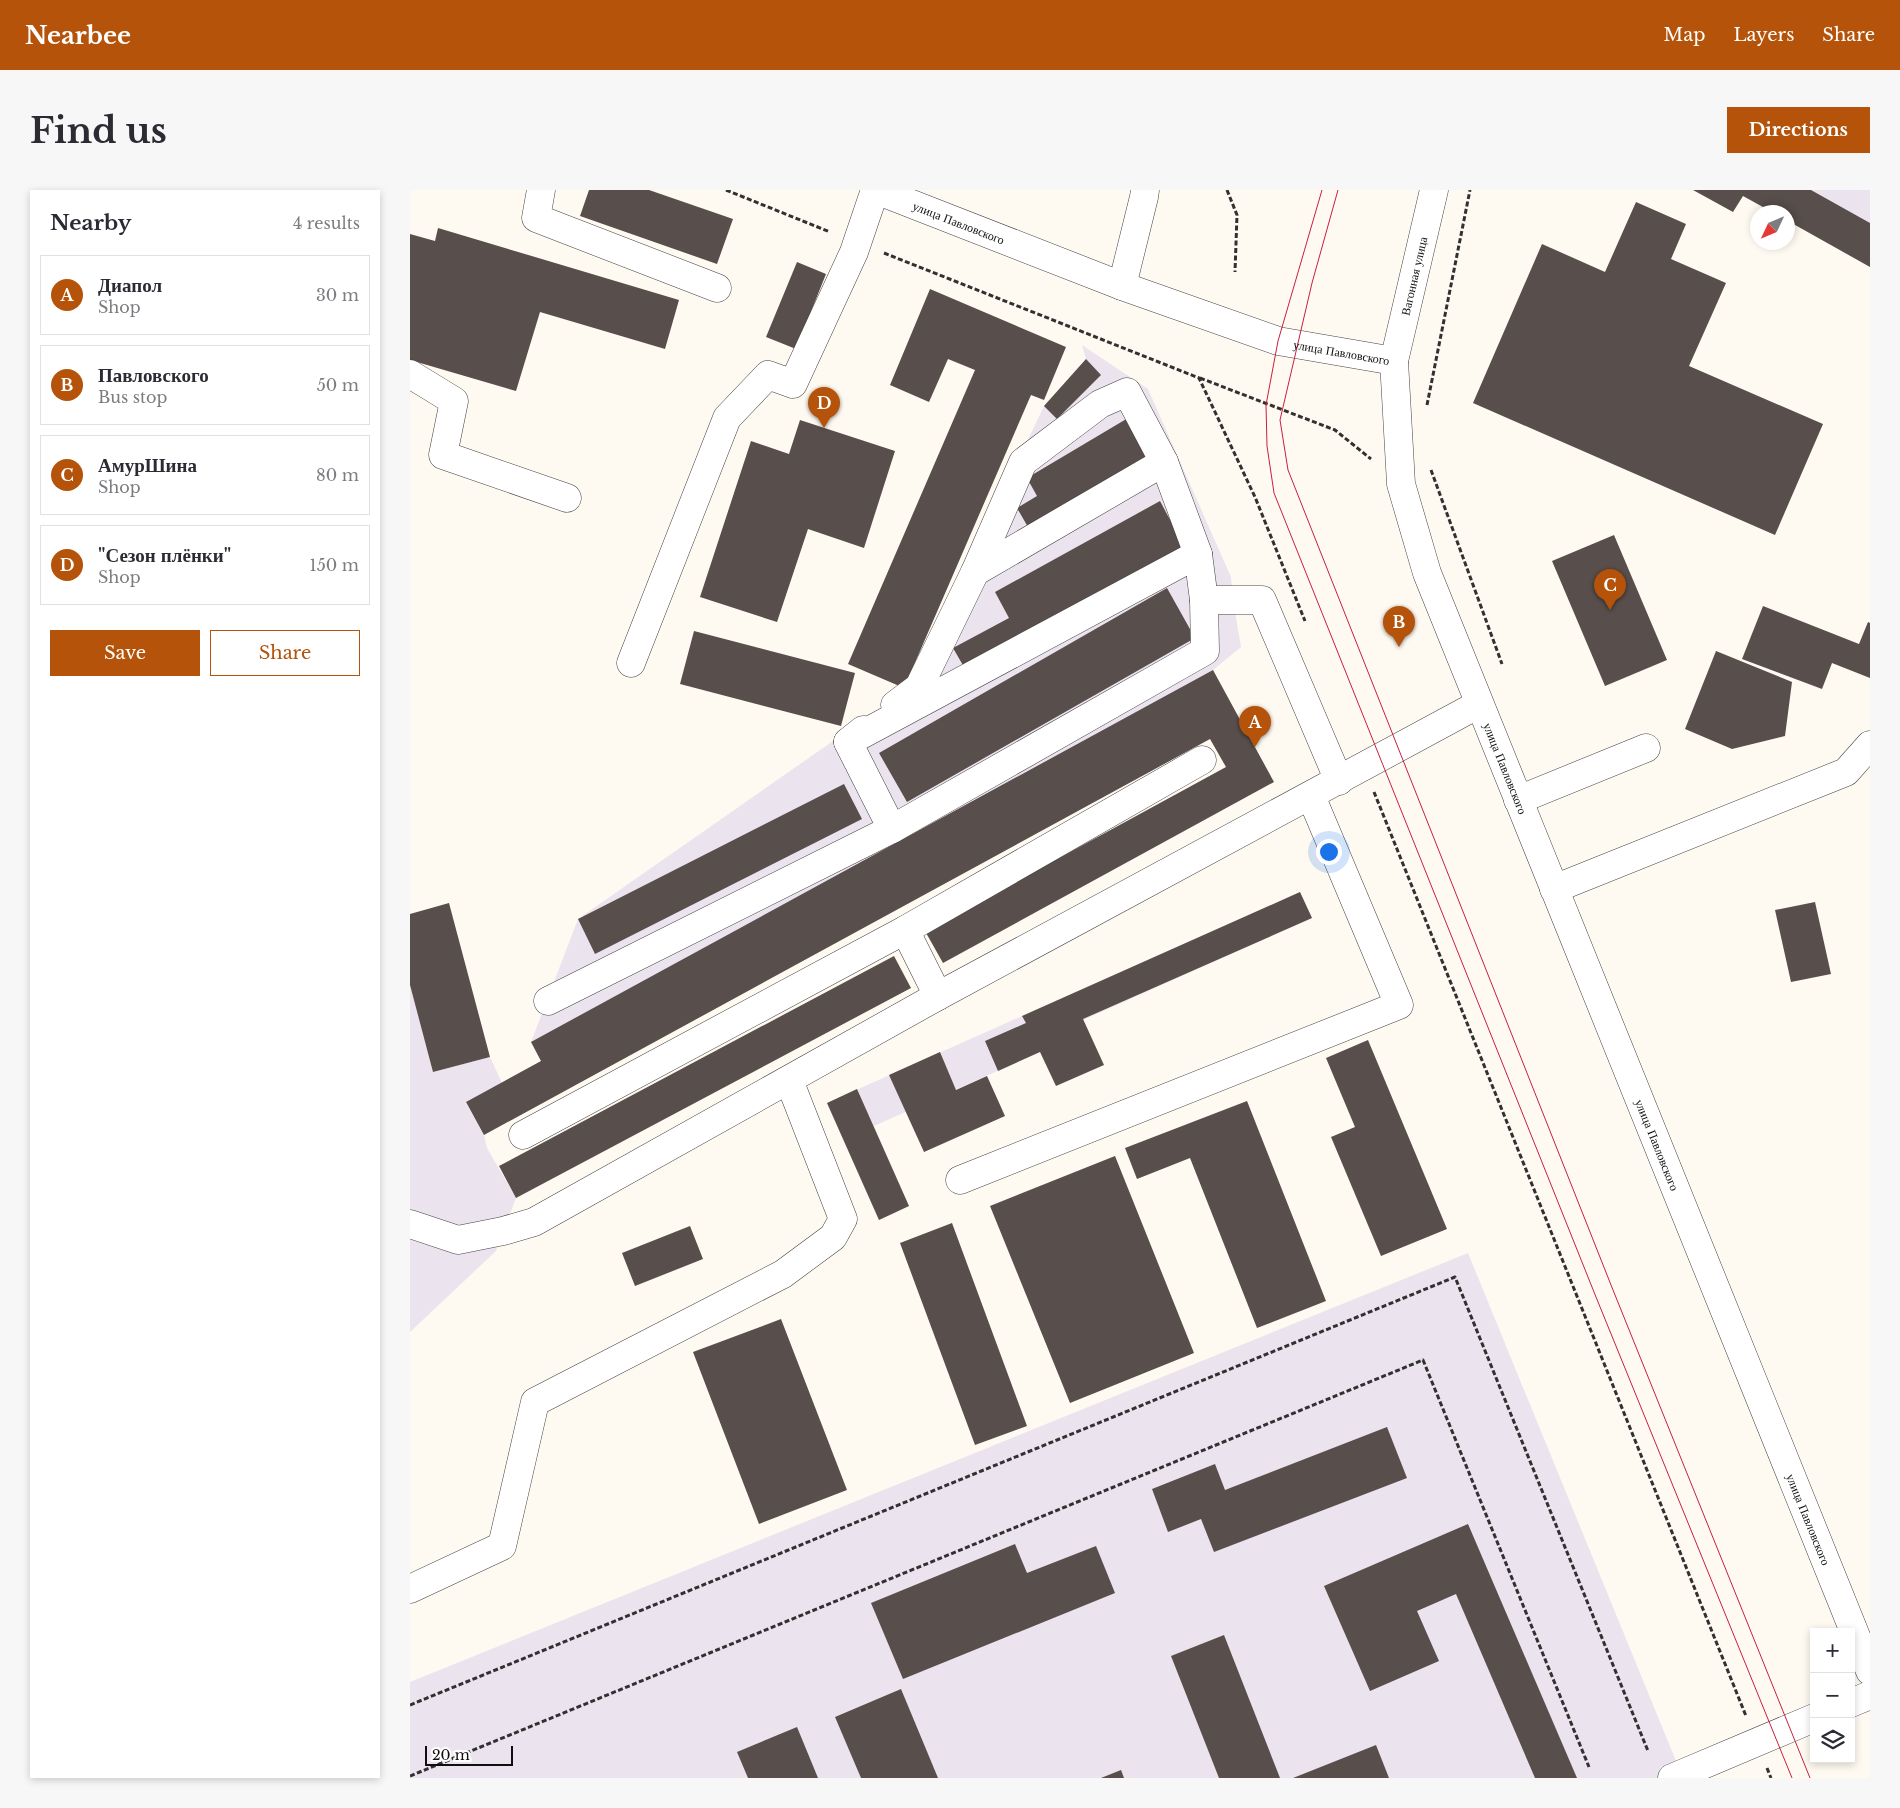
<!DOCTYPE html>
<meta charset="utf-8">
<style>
body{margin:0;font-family:"Libre Baskerville",serif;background:#f7f7f7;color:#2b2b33}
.controls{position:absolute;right:15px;bottom:15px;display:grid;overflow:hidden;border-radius:0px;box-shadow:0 2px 8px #0003}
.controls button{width:45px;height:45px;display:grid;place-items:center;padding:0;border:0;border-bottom:1px solid #e1e1e2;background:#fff;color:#2b2b33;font:25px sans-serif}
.compass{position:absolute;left:1340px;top:15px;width:45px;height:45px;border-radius:50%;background:#fff;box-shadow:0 2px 8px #0003;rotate:226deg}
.scale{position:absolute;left:15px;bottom:12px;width:88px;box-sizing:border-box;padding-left:5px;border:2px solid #0f0f0f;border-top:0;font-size:14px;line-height:18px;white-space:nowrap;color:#0f0f0f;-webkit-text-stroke:4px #fff;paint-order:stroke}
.you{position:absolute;left:918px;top:661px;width:18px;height:18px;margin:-12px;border:4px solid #fff;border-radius:50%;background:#1a73e8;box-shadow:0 0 0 8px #1a73e833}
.badge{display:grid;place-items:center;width:32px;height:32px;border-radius:50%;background:#b45309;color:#fff;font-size:16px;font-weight:700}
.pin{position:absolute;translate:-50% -41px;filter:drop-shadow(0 1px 2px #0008)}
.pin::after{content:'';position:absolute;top:26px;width:18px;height:15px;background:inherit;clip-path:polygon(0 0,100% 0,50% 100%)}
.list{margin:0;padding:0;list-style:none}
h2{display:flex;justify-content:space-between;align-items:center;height:65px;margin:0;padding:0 20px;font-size:21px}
h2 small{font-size:16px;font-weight:400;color:#7c7c81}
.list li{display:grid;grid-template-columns:32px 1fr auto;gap:15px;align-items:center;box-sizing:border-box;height:80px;margin:0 10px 10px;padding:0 10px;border:1px solid #e1e1e2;border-radius:0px}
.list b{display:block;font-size:19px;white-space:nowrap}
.list p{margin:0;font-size:16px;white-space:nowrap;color:#7c7c81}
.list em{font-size:16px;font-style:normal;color:#7c7c81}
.actions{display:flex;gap:10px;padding:15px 20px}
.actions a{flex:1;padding:11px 0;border:1px solid #b45309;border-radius:0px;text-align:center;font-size:18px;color:#b45309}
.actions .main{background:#b45309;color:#fff}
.icon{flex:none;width:28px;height:28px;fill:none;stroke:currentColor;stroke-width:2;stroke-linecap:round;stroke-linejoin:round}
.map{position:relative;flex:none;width:1460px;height:1588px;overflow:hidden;border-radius:0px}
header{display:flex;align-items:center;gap:30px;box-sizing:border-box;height:70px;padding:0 25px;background:#b45309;color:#fff}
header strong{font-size:24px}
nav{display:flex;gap:28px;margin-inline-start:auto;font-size:18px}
.intro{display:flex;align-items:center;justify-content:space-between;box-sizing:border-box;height:120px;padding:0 30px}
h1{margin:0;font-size:35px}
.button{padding:12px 22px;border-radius:0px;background:#b45309;color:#fff;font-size:18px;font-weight:700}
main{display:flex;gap:30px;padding:0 30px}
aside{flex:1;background:#fff;border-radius:0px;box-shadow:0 2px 8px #0003}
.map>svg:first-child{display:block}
.industrial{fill:#ebe3ee}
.building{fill:#584e4b}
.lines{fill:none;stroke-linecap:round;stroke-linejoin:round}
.minor-casing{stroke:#424242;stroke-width:29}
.path{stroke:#313131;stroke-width:3;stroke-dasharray:5 2.5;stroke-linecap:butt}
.minor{stroke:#fff;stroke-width:28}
.tram{stroke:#c71f3f;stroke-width:1}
.labels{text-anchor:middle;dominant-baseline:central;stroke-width:5;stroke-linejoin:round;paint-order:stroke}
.street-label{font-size:12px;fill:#0f0f0f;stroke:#fff}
</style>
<header>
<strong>Nearbee</strong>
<nav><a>Map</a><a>Layers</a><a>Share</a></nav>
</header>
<div class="intro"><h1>Find us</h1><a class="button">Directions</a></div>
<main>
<aside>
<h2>Nearby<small>4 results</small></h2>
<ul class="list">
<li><span class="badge">A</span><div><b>Диапол</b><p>Shop</p></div><em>30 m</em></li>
<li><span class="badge">B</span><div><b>Павловского</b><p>Bus stop</p></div><em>50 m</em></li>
<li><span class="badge">C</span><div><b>АмурШина</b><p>Shop</p></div><em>80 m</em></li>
<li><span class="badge">D</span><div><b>&quot;Сезон плёнки&quot;</b><p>Shop</p></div><em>150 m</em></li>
</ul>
<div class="actions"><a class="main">Save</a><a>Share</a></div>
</aside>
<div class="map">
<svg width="1460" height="1588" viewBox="0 0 1460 1588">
<rect width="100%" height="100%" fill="#fffaf1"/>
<path class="industrial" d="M1401 0H1460V33Z
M672 155 738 199 821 387 823 410 831 457 803 480 772 497 787 524 131 871 121 852 168 729 499 498 634 216 676 169Z
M890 702 902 728 626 851 630 862 464 936 499 1016 469 1030 417 913Z
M0 795 23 882 80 867 92 893 56 913 74 945 77 958 106 1008 86 1061 0 1142Z
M1058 1063 1273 1588H0V1492Z"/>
<path class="building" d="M179 0H239L323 29 307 74 170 26Z
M1283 0H1401L1460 33V77L1378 31V22H1362L1333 6 1323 22Z
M1226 12 1276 34 1261 69 1316 93 1279 176 1413 234 1365 345 1063 213 1132 54 1195 82Z
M28 38 269 110 255 159 130 122 106 201 0 170V44L25 51Z
M387 72 416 84 386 159 356 147Z
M520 99 656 157 634 210 621 205 494 498 438 474 565 180 538 169 519 212 480 195Z
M676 169 691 185 647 229 634 216Z
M718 228 743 272 622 344 607 318 627 306 617 288Z
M390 230 485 261 454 358 398 339 367 432 290 407 341 251 379 264Z
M750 311 774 356 554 477 543 458 599 428 585 402Z
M1204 345 1257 470 1195 496 1142 371Z
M757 398 785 448 497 612 469 563Z
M1353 416 1449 454 1458 432 1460 433V488L1422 473 1412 499 1332 469Z
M284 441 445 483 431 536 270 494Z
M1306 461 1382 492 1375 546 1322 559 1275 539Z
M803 480 864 592 533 773 515 741 816 577 800 549 74 945 56 912 131 871 121 852Z
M434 594 452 629 185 764 168 729Z
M890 702 902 728 673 829 694 875 646 896 630 862 588 881 575 851 616 833 612 826Z
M1405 712 1421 784 1381 792 1365 720Z
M39 713 80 867 23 882 0 795V724Z
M484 766 501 798 106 1008 89 976Z
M958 850 1037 1039 971 1066 921 947 945 937 916 868Z
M530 862 546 900 577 886 595 926 514 962 479 885Z
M447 899 499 1016 469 1030 417 913Z
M837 911 916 1111 847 1138 780 968 727 989 715 958Z
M705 966 784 1163 660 1213 580 1016Z
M542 1033 617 1236 565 1255 490 1053Z
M280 1036 293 1069 225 1096 212 1063Z
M371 1129 437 1300 349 1334 283 1162Z
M977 1237 997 1288 804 1362 791 1329 758 1342 742 1299 805 1274 815 1300Z
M1058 1334 1167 1588H1125L1046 1404 1007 1421 1029 1471 960 1501 914 1396Z
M605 1354 617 1383 686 1356 705 1403 493 1489 461 1413Z
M814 1445 870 1588H809L761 1466Z
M491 1499 528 1588H451L425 1527Z
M387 1537 408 1588H338L327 1562Z
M966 1555 979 1588H883Z
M711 1580 714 1588H691Z"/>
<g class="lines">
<defs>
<g id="minor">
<path d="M131 0 126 28 307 98"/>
<path id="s1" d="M466 0 712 96 868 151 984 171"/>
<path id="s2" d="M1024 0 984 171 991 294 1017 383 1460 1481"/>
<path d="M712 96 734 7 735 0"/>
<path d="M0 184 44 211 33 265 157 308"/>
<path d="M565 382 754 272 788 364"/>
<path d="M221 473 317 228 358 185 383 194 444 62 465 0"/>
<path d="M485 515 509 497 565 382 613 272 690 214 717 202 754 272"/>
<path d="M453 540 438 552 482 639"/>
<path d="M438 552 788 364 794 410H852L929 591"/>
<path d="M1108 610 1236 558"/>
<path d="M1144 699 1436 582 1460 555"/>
<path d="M495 740 528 806"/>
<path d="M138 811 482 639 795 461 794 410"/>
<path d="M113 945 495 740 792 570"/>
<path d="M550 990 989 815 901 606"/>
<path d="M0 1034 48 1050 93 1041 124 1032 528 806 1069 514"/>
<path d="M0 1399 92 1356 125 1212 373 1084 423 1047 433 1029 379 890"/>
<path d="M1441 1513 1460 1505"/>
<path d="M1262 1588 1404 1528"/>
</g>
</defs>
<use href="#minor" class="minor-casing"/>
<path class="path" d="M316 0 420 42
M817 0 827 25 825 82
M474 63 789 188 845 307 895 431
M790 188 925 240 961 269
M1017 215 1060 0
M1021 280 1092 474
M964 602 1336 1526
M0 1515 1045 1087 1238 1561
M1357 1578 1361 1588
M0 1586 1013 1170 1179 1577"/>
<use href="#minor" class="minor"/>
<path class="tram" d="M912 0 868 151 856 215 857 256 864 303 1186 1107 1382 1588
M928 0 902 93 870 230 878 280 1203 1100 1400 1588"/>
</g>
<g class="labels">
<g class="street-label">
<text stroke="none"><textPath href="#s1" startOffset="89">улица Павловского</textPath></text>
<text transform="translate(1004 86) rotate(-77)">Вагонная улица</text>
<text stroke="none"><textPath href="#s1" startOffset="494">улица Павловского</textPath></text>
<text stroke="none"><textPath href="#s2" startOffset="602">улица Павловского</textPath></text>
<text stroke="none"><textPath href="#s2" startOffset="1008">улица Павловского</textPath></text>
<text stroke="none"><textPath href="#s2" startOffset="1412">улица Павловского</textPath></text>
</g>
</g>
</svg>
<div class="controls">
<button>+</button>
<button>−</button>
<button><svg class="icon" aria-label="layers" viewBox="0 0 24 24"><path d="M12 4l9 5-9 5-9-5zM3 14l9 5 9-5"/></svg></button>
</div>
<svg class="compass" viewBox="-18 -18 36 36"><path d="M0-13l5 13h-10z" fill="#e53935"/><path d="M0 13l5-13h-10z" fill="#7c7c81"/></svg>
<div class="scale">20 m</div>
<div class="you"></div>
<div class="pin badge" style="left:845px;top:557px">A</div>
<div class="pin badge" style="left:989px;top:457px">B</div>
<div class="pin badge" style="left:1200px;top:420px">C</div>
<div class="pin badge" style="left:414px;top:238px">D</div>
</div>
</main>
